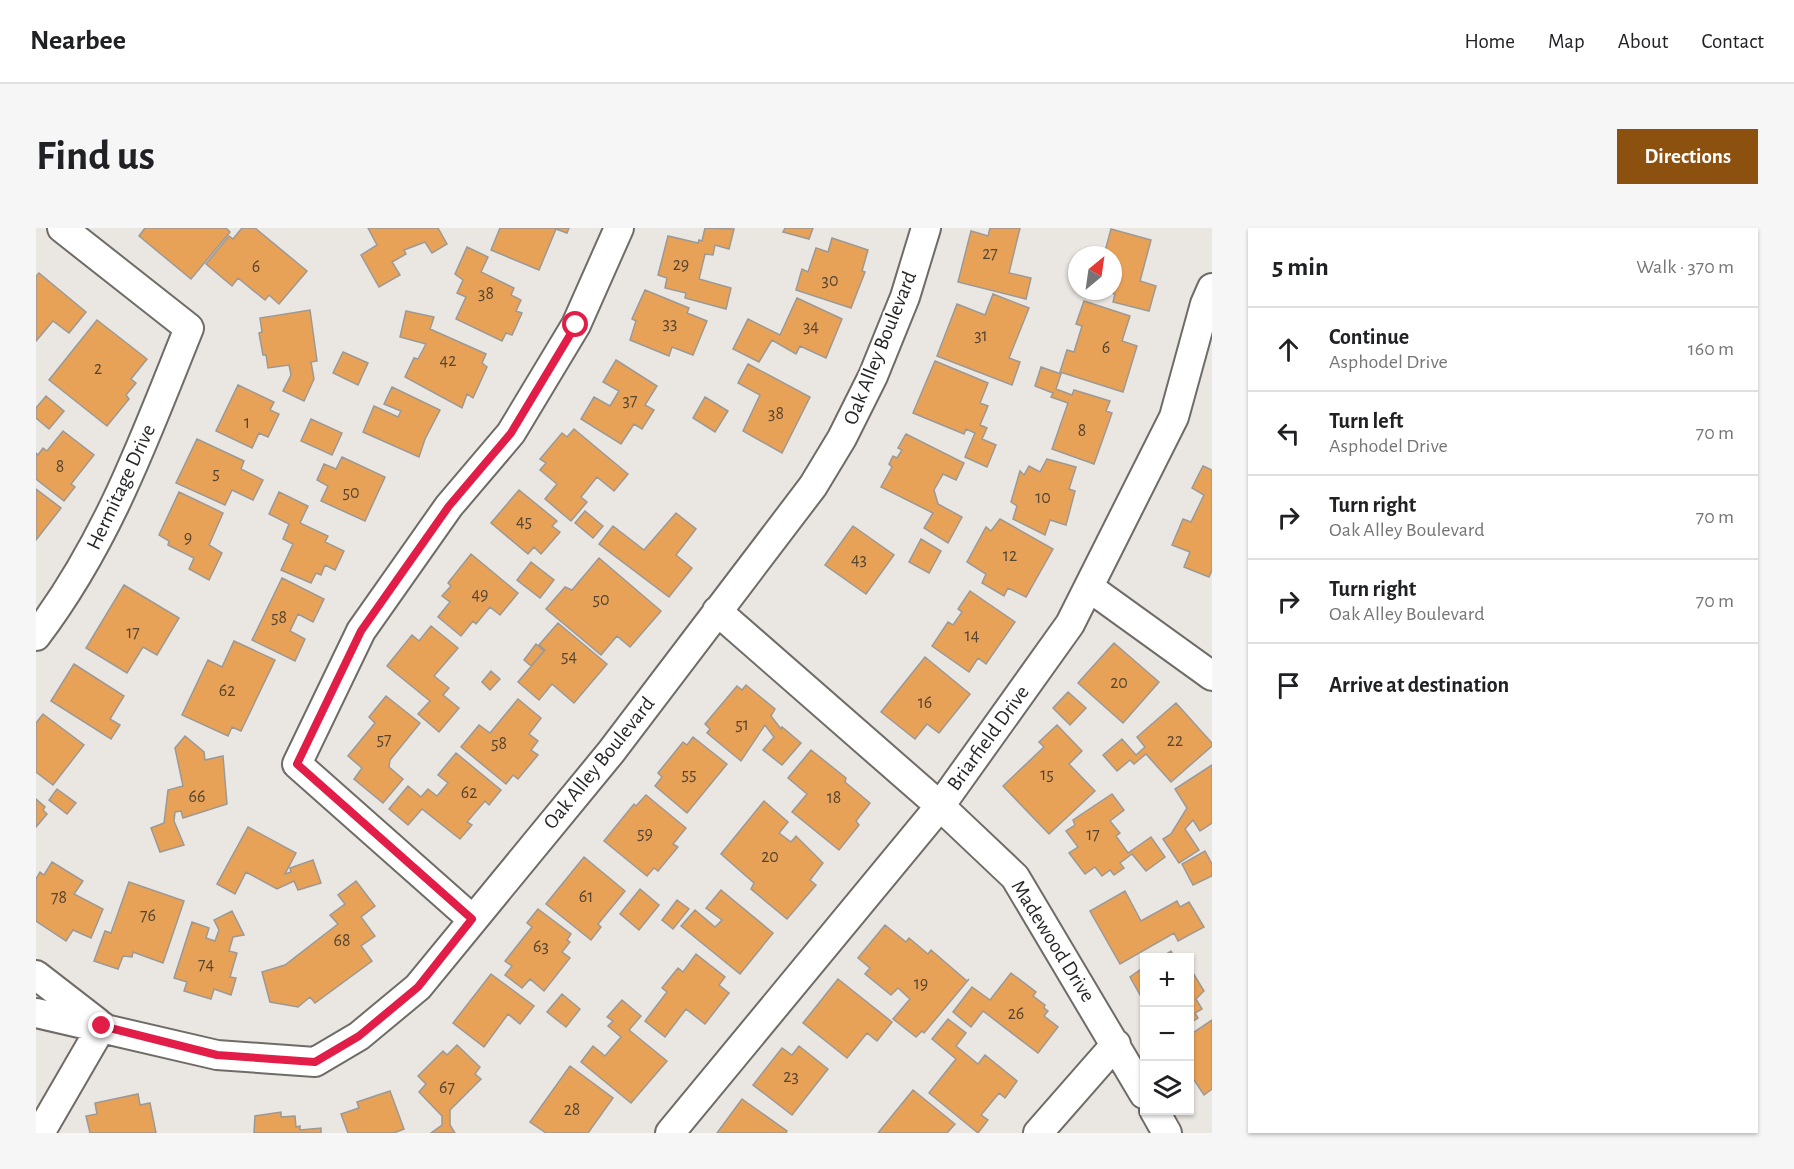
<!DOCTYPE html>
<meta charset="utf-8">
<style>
body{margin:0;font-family:"Alegreya Sans",sans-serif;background:#f6f6f6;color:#202124}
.controls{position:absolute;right:18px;bottom:18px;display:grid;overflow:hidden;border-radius:0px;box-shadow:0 2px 4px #0004}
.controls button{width:54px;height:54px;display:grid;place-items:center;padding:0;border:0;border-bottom:2px solid #e0e0e0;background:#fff;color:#202124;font:30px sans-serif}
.compass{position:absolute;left:1032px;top:18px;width:54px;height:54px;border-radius:50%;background:#fff;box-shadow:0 2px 4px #0004;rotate:29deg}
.stop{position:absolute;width:18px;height:18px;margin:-14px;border:4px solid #e11d48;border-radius:50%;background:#fff}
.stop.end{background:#e11d48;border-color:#fff;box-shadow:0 2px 6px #0008}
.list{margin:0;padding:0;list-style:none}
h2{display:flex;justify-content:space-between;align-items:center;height:78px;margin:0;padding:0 24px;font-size:26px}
h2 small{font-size:20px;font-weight:400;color:#757577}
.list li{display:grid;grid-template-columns:39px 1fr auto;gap:18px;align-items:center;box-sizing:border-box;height:84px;padding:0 24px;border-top:2px solid #e0e0e0}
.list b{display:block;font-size:22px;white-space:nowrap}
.list p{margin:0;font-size:20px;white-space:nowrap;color:#757577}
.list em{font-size:20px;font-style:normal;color:#757577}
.icon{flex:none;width:33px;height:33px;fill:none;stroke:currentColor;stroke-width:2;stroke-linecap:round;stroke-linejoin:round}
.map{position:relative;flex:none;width:1176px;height:905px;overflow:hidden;border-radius:0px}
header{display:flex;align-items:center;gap:36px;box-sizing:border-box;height:84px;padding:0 30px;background:#fff;border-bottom:2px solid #e0e0e0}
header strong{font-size:28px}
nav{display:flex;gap:33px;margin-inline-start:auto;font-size:21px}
.intro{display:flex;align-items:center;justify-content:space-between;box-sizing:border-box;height:144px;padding:0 36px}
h1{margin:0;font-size:42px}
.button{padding:15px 27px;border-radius:0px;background:#8c500f;color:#fff;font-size:21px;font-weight:700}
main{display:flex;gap:36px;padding:0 36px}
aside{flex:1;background:#fff;border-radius:0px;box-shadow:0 2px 4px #0004}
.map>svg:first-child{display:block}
.building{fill:#e8a258;stroke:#9c9894;stroke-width:1.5}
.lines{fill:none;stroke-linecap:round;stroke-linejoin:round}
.minor-casing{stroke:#6f6b67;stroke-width:32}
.minor{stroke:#fff;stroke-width:28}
.route{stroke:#e11d48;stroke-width:8}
.labels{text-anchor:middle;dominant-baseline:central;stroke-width:4.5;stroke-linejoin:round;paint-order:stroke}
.number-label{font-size:18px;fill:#574531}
.street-label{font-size:21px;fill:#272624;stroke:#fff}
</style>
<header>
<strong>Nearbee</strong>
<nav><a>Home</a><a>Map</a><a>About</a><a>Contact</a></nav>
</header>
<div class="intro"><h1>Find us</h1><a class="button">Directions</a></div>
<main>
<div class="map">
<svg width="1176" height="905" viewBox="0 0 1176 905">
<rect width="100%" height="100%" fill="#eae6e1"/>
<path class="building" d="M109 0H190L194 4 155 51 103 8Z
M206 0H219L271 43 243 76 233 67 229 72 202 50 196 58 170 36 193 8 197 11Z
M332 0H402L411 16 396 25 389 14 368 22 370 26 356 34 364 47 343 59 325 27 341 17Z
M464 0H533L531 5 520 1 503 42 455 22Z
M669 0 698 1 693 21 679 17 677 27 669 26 663 51 695 60 690 81 649 70 650 65 629 60 631 50 622 47 632 8 662 15 663 12 666 13Z
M749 0H777L773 11 747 4Z
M954 0H984L973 45 995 50 990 71 922 54 935 3 952 8Z
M1075 1 1115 12 1104 53 1120 58 1113 83 1077 74 1079 66 1067 63H1077V27H1068Z
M796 10 832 22 826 43 829 44 815 80 760 62 766 41 772 44 780 20 792 24Z
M431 19 452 29 445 44 478 60 475 67 485 72 480 83 486 85 476 107 470 105 466 113 420 91 430 69 421 65 427 52 419 46Z
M3 45 50 84 33 105 17 93 0 113V48Z
M609 62 653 80 651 85 671 93 657 127 636 119 633 128 594 112 600 93 596 91Z
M957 66 993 80 973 130 984 134 976 157 901 128 921 76 949 87Z
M761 70 806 91 790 130 764 118 760 126 736 112 723 134 697 121 712 91 744 107Z
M1048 73 1094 88 1086 113 1101 118 1087 164 1024 144 1031 122 1038 124 1046 98 1040 96Z
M274 82 281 133 275 134 278 151 268 173 247 163 255 147 253 137 232 140 230 127H227L223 105 226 104 224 90Z
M370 83 398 89 394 101 450 126 446 135 451 139 437 170 431 166 426 180 369 149 378 130 382 131 390 116 364 109Z
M61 92 111 131 95 151 100 155 90 167 93 171 71 198 13 152Z
M307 124 332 135 322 157 297 145Z
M580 132 621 158 609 177 618 182 606 201 598 196 585 216 545 191 558 169 574 178 583 163 567 154Z
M899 133 952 155 944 175 952 178 944 197 951 200 946 211 960 217 951 239 929 229 939 205 930 201 928 206 877 185Z
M712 136 774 169 746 225 707 203 724 167 702 155Z
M1005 139 1025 146 1020 161 1036 167 1038 162 1074 173 1070 183 1076 185 1058 236 1016 221 1032 175 1015 169 1017 165 999 158Z
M202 157 238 174 234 182 243 186 232 209 223 205 216 220 180 203Z
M356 159 404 182 389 211 383 229 327 204 338 178 362 189 365 183 348 176Z
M10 168 28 183 13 201 0 190V180Z
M669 169 692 183 679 204 657 190Z
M275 191 306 205 296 227 265 213Z
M538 201 592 246 578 263 561 249 545 269 551 274 535 293 509 271 521 256 504 242 510 235 504 231 526 205 531 209Z
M27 203 58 227 35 256 39 259 28 273 0 251V225L2 227 7 220 11 223Z
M870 206 928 235 920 252 907 246 898 262 902 276 926 289 912 315 888 300 897 285 845 259 856 239 853 236 857 228 861 230 866 222 862 220Z
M161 211 208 233 205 241 227 252 217 272 196 262 189 277 140 255Z
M306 229 349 249 329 293 285 273 292 258 281 252 288 236 300 241Z
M1011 231 1040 239 1033 261 1039 263 1030 297 1014 292 1009 307 977 291 981 278 975 274 984 243 988 247 993 238 1004 244Z
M1167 238 1176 242V342L1173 349 1148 339 1154 324 1136 317 1147 291 1155 294 1168 267 1156 260Z
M0 261 25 280 0 312Z
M483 262 521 293 516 298 524 304 505 326 498 319 492 326 455 295Z
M143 264 187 285 173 317 186 325 173 352 153 341 158 330 132 317 133 313 123 307Z
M243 264 272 278 264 295 292 308 289 314 308 323 299 342 289 337 285 347 280 345 275 355 245 342 257 316 247 311 253 296 233 286Z
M549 283 567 298 557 310 539 295Z
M640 285 660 301 640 327 656 340 633 369 563 316 577 298 608 322Z
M964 291 1017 321 990 369 972 360 968 368 946 355 950 346 931 334 950 299 955 303Z
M817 298 858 327 830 366 789 337Z
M885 311 905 323 893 345 873 334Z
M435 326 482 365 464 387 454 379 440 396 437 393 425 408 402 389 414 374 406 368 415 358 412 355Z
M563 330 625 383 594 419 581 408 565 427 510 381 529 359 536 362Z
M495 334 518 352 504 370 481 352Z
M246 350 288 371 277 394 262 386 254 403 269 411 259 433 216 412Z
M88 357 143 390 121 427 107 419 91 445 50 420Z
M934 363 979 394 950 436 942 430 933 444 896 418 912 394 917 397 926 384 922 381Z
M522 395 571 436 538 475 516 456 503 472 482 454 509 422 503 417Z
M395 398 422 420 398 448 413 460 407 467 423 480 403 504 382 486 394 473 351 438 376 407 383 413Z
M198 413 239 432 205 503 196 499 192 508 146 487 172 432 186 439Z
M1078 415 1123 454 1087 495 1042 455Z
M500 416 508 423 495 438 488 432Z
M889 429 934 466 903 505 891 496 879 511 845 484Z
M38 436 88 468 74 491 84 497 75 511 15 473Z
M455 443 464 451 454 462 446 454Z
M710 457 739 481 735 488 745 501 746 499 765 515 746 537 727 522 738 509 729 497 705 533 671 505 674 501 669 496 701 458 706 462Z
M1032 464 1050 480 1034 497 1017 480Z
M350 468 384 495 354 532 353 539 367 551 347 575 318 551 326 540 312 528 339 495 333 489Z
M482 471 505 490 493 506 502 513 495 522 502 527 482 551 477 547 470 556 425 519 443 497 454 505Z
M1140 475 1176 515V518L1135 554 1110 526 1098 536 1094 532 1081 543 1067 527 1086 511 1100 527 1109 519 1101 509Z
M7 486 48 517 17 557 0 544V495Z
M1021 497 1046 523 1033 536 1059 563 1013 606 967 558 1008 519 1003 514Z
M149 508 168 524 169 532 187 528 191 576 147 590 145 583 139 584 138 593 148 617 124 624 115 600 128 595 132 562 147 558 139 520Z
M657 509 691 536 651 585 619 558 626 549 622 545 647 514 651 517Z
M775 522 810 550 809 554 834 575 820 593 823 597 803 622 756 584 771 566 752 550Z
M420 525 465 562 453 577 449 573 431 594 436 597 424 611 386 581 372 597 353 581 372 558 385 569 392 561 401 568 412 555 402 547Z
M1176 537V595L1164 603 1157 592 1149 601 1163 622 1143 635 1127 611 1135 606 1151 580 1139 561Z
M21 561 40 575 31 586 13 572Z
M1076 566 1088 582 1074 593 1084 605 1080 608 1092 625 1115 609 1129 629 1110 643 1096 626 1084 635 1088 640 1078 647 1074 642 1066 648 1059 639 1049 646 1033 625 1042 619 1030 603 1039 597 1037 592Z
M610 567 650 600 637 616 642 619 622 643 618 640 611 648 568 613 598 576 600 578Z
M0 571 9 579 7 582 11 586 0 599Z
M728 573 752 594 743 605 755 614 760 608 787 635 774 652 780 657 751 691 715 661 718 655 685 626Z
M212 599 260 625 249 646 255 644 254 640 277 632 285 655 262 662 258 653 241 661 210 644 199 666 181 656Z
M1169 623 1176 636V648L1157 657 1146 636Z
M548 629 589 663 562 696 565 699 555 712 510 676Z
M16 634 47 653 38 666 67 681 55 710 37 702 30 713 0 693V651L4 644 8 647Z
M320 653 339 678 325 689 339 708 325 718 336 733 279 775 274 769 262 779 234 774 226 744 249 737 302 696 294 687 309 676 302 667Z
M93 654 148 673 127 735 97 724 96 729 87 728 82 741 58 733 69 703 75 705Z
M604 661 623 677 603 702 584 686Z
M685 662 737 705 704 746 645 698 659 682 679 699 686 692 670 680Z
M1089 663 1105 693 1141 673 1144 679 1153 674 1168 699 1142 713 1138 705 1084 736 1054 683Z
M641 672 653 681 637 701 626 692Z
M502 681 535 706 531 712 534 714 526 724 534 730 508 763 494 751 486 760 469 747 476 738 469 733 496 699 491 695Z
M196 683 208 707 197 709 193 723 201 725 194 749 200 750 195 767 178 761 175 771 148 763 151 754 138 750 156 694 173 700 170 710 179 713 183 702 178 692Z
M849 697 870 714 873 710 892 726 895 722 931 753 933 751 888 805 886 803 880 809 857 791 874 771 862 760 855 767 829 746 834 740 822 730Z
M1135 723 1139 730H1124Z
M660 726 689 749 683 757 693 765 669 796 650 781 629 809 609 793 631 764 626 760 642 740 647 744Z
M1108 739V774L1094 749Z
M1154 740 1168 763 1160 771 1166 781 1159 785 1162 790 1154 795Z
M975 745 1000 764 997 768 1009 777 1008 780 1012 783 1008 788 1022 799 1002 825 947 783 935 799 917 784 936 759 954 772Z
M455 746 498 778 484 796 472 786 448 819 417 795Z
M802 751 856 794 841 813 831 805 811 830 767 795Z
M526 766 544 781 530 799 511 784Z
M586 772 605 788 593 802 631 833 595 875 545 834 557 818 569 828 585 809 572 798 577 793 571 789Z
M912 791 930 805 920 818 942 836 949 827 981 853 969 870 963 865 945 887 952 892 942 905 893 865 920 831 896 811Z
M1176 792V861L1168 867 1154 846V807Z
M421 817 444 839 439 846 445 851 414 882V897L419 905H395L406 897V888L383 864 390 856 382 848 407 823 411 827Z
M763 818 792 841 756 887 717 857 746 820 756 827Z
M534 838 577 870 552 905H510L494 894Z
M877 862 919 896 911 905H842Z
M354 863 368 901 358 905H312L305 886 323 880 321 874Z
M102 866 104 877 114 875 120 905H54L50 888 61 886 59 875Z
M706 871 751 903 750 905H681Z
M245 884V889L259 888 260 899 264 898V902L285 900V905H218L219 888Z"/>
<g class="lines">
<defs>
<path id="minor" d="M1054 360 1176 448
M681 383 904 578 979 649 1108 866
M0 408C72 313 109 209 153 100L26 0
M436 691 261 536 325 403 413 278 475 205 540 97 583 0
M0 747 62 795
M0 785 181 827 279 834 323 808 382 759 575 524 777 258 806 210 837 148 869 69 890 0
M1118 882 1131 905
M4 905 66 798
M634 905 904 578 1034 396 1138 189 1169 76 1176 60
M1002 905 1080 816"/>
</defs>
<use href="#minor" class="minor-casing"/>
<use href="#minor" class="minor"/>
</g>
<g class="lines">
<path class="route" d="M66 798 181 827 279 834 323 808 382 759 436 691 261 536 325 403 413 278 475 205 540 97"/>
</g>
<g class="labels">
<g class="number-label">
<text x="954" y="26">27</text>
<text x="645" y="37">29</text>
<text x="220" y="39">6</text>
<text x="794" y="53">30</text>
<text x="450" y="66">38</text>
<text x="634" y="96">33</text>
<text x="775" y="99">34</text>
<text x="945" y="108">31</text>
<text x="1070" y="120">6</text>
<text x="412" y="133">42</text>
<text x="62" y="141">2</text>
<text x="594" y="173">37</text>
<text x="740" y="186">38</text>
<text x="211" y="195">1</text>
<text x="1046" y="203">8</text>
<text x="24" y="239">8</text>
<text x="180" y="246">5</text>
<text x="315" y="265">50</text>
<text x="1007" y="270">10</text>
<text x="488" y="294">45</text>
<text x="152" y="310">9</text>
<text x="974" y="328">12</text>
<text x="823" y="332">43</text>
<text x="444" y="367">49</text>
<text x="565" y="372">50</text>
<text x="243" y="390">58</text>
<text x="97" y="405">17</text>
<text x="936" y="408">14</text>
<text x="533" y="429">54</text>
<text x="1083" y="455">20</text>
<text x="191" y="463">62</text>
<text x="889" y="475">16</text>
<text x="706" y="497">51</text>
<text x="348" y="512">57</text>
<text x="1139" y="513">22</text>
<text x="463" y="516">58</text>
<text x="653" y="547">55</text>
<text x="1011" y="547">15</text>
<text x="433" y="565">62</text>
<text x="161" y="569">66</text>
<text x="798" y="570">18</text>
<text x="609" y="606">59</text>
<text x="1057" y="607">17</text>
<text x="734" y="629">20</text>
<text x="550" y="669">61</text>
<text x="23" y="670">78</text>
<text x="112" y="688">76</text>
<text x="306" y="713">68</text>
<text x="505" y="719">63</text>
<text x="170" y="737">74</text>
<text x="885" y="756">19</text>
<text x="980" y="786">26</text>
<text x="755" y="849">23</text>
<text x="411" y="860">67</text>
<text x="536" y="882">28</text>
</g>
<g class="street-label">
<text transform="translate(844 120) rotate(-68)">Oak Alley Boulevard</text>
<text transform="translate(85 259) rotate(-65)">Hermitage Drive</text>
<text transform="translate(952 510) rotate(-54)">Briarfield Drive</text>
<text transform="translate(563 535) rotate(-51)">Oak Alley Boulevard</text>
<text transform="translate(1017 713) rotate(58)">Madewood Drive</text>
</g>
</g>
</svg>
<div class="controls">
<button>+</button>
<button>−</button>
<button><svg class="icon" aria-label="layers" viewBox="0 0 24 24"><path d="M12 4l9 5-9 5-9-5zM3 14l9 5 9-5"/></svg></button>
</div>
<svg class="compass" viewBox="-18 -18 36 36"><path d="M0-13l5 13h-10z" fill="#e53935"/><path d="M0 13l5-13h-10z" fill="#757577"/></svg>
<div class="stop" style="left:540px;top:97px"></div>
<div class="stop end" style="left:66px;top:798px"></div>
</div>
<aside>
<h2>5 min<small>Walk · 370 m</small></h2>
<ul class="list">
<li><svg class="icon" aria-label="ahead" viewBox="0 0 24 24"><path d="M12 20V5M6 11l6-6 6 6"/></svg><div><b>Continue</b><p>Asphodel Drive</p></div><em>160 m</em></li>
<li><svg class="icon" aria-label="left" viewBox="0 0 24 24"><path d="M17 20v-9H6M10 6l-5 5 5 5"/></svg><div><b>Turn left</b><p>Asphodel Drive</p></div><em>70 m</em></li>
<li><svg class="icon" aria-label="right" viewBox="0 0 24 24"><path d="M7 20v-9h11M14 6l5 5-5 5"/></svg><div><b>Turn right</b><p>Oak Alley Boulevard</p></div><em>70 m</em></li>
<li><svg class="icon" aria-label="right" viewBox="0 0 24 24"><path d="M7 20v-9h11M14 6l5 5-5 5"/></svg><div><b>Turn right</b><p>Oak Alley Boulevard</p></div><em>70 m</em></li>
<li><svg class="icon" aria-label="arrive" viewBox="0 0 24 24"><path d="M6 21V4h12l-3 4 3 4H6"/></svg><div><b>Arrive at destination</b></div></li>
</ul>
</aside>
</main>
